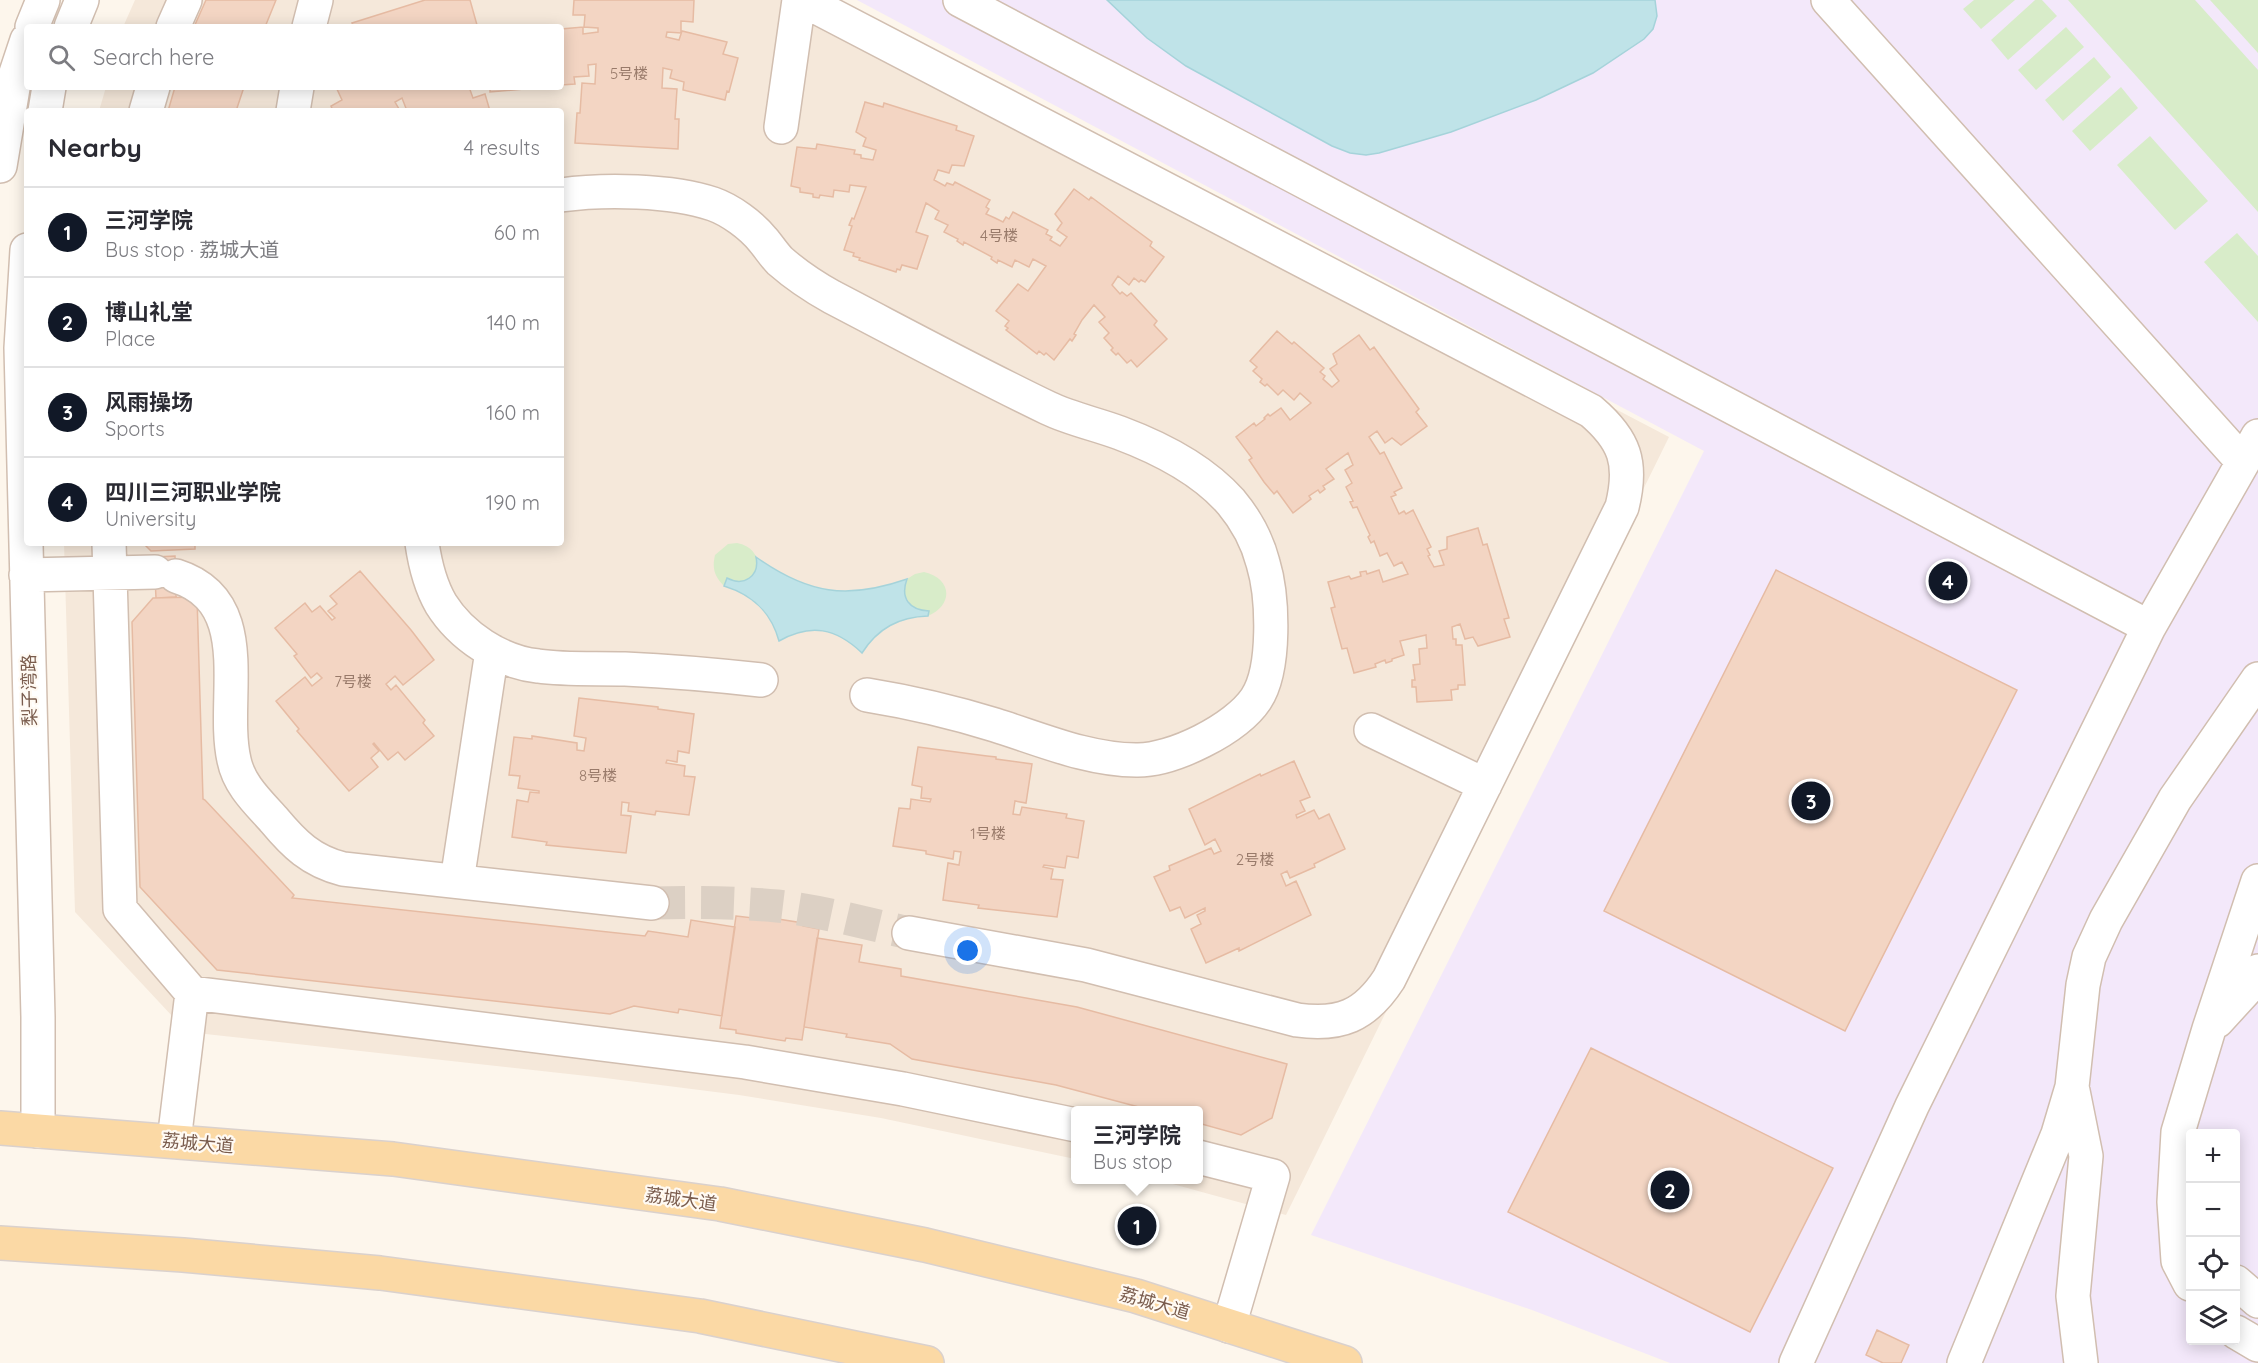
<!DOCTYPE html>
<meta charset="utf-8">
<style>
body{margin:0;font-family:Quicksand,"Noto Sans SC",sans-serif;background:#f2f2f3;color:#2b2b33}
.controls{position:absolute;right:18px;bottom:18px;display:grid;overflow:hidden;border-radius:6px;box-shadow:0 3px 15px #0003}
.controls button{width:54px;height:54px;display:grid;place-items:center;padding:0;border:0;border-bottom:2px solid #e1e1e2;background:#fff;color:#2b2b33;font:30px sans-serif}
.you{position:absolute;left:968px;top:951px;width:21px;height:21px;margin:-15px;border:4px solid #fff;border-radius:50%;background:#1a73e8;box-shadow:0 0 0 9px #1a73e833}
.badge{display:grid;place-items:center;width:39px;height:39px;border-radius:50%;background:#111827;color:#fff;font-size:20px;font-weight:700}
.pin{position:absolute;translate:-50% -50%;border:3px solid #fff;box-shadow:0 2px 6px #0006}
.popup{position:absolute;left:1071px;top:1106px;width:132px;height:78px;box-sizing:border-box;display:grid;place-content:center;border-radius:6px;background:#fff;filter:drop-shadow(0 2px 4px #0005);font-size:20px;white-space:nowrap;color:#7c7c81}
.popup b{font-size:22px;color:#2b2b33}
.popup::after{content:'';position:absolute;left:50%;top:100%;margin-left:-12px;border:12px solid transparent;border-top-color:#fff}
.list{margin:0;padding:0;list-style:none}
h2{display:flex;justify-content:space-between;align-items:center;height:78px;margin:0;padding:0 24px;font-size:26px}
h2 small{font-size:20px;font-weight:400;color:#7c7c81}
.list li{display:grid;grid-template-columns:39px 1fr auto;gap:18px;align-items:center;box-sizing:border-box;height:90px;padding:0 24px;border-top:2px solid #e1e1e2}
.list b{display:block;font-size:22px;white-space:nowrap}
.list p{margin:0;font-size:20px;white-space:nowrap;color:#7c7c81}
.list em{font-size:20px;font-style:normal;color:#7c7c81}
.icon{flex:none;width:33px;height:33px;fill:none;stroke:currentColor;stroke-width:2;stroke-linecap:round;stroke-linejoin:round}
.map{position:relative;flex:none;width:2258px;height:1363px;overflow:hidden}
.search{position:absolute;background:#fff;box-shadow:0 3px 15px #0003;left:24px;top:24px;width:540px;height:66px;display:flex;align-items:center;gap:15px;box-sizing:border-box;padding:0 21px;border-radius:6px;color:#7c7c81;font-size:22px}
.panel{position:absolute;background:#fff;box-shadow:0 3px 15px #0003;left:24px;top:108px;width:540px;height:438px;border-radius:6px}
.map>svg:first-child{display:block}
.residential{fill:#f5e8da}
.education{fill:#f3e8fa;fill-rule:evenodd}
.green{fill:#d8ecc9}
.water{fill:#bfe3e8;stroke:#a5d3da;stroke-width:1.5}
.building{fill:#f3d5c3;stroke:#e6bba3;stroke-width:1.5}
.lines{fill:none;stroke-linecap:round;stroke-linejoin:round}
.minor-tunnel{stroke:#dcd0c4;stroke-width:33;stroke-dasharray:33 16;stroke-linecap:butt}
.minor-casing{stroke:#d1beb0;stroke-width:36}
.major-casing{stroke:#dad1cd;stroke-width:36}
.minor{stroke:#fff;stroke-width:33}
.major{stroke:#fbd9a5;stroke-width:33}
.labels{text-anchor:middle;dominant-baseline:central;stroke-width:4.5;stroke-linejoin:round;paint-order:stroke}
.number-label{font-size:15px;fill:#987a6a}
.street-label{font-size:18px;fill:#7a5c4d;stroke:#fffaf3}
</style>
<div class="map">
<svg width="2258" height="1363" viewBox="0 0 2258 1363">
<rect width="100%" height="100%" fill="#fdf6ec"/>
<path class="residential" d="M135 0H832L1669 437 1286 1215 1158 1180H1198V1110H1076L1075 1159 881 1118 739 1095 605 1078 187 1032 75 912 64 543H561V111H99L106 87H561V27H123Z"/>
<path class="education" d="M857 0H2258V1363H1670L1532 1310 1311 1235 1704 451ZM2190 1134H2236V1340H2190Z"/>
<path class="green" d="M1974 0H2015L1981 29 1963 9Z
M2035 0H2042L2057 16 2008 60 1991 40Z
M2068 0H2195L2258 70V212Z
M2210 0H2258V53Z
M2066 27 2084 47 2036 90 2018 70Z
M2094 57 2111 77 2063 121 2045 100Z
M2121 87 2138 108 2090 151 2072 131Z
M2150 136 2208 201 2175 230 2117 165Z
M2237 233 2258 256V322L2204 262Z
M737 543C772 550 758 594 727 578L724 586C714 576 712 568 715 555L728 544Z
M924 572C952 578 954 605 928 616V611L913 608 904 594 907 579 915 574Z"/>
<path class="water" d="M1107 0H1655L1657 16 1653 29 1644 39 1593 73 1536 100 1451 132 1379 153 1366 155 1350 153 1332 146 1186 66 1147 38Z
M756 557C808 594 847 600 907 579 900 598 909 610 929 611L928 616C899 617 878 628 862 653 836 628 811 623 779 641 771 612 753 595 724 586L727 578C744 587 760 576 756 557Z"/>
<path class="building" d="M206 0H276L265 27H194Z
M425 0H470L477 25 469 27H354L352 23Z
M574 0H694L693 22 681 21V33L667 32 666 37 679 40 682 31 727 42 723 54 738 58 729 92 727 91 725 100 683 90 684 82 670 78 672 70 663 68 662 88 677 89 675 119H679L678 149 575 143 577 113H580L582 83 595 84 596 64 588 65 589 76 574 77 575 84 561 85V29L583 27V34L598 32V28L584 27 585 15H573Z
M175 87H244L236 111H168Z
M336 87H469L473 98 485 94 490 111H407L402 98 395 102 399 109 396 111H333L331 106 342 100Z
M490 87H546L490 92Z
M865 102 883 107 884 103 957 126 956 130 974 136 964 166 952 165 949 173 938 170 934 180 945 186 947 183 953 185 955 182 990 200 986 207 989 209 986 214 995 218 1003 222 1006 217 1009 219 1013 212 1048 230 1046 234 1052 237 1050 240 1060 246 1067 237 1057 230 1062 223 1055 214 1074 189 1089 200 1091 197 1152 242 1150 246 1164 257 1145 282 1141 280 1139 282 1134 278 1129 285 1118 276 1112 285 1120 294 1122 292 1127 296 1131 293 1157 321 1154 325 1167 339 1137 367 1131 360 1127 363 1118 353 1116 355 1111 350 1113 348 1104 338 1109 333 1099 322 1105 317 1094 305 1082 320 1074 334 1076 335 1072 341 1070 339 1054 360 1046 353 1044 355 1039 351 1037 354 1006 330 1008 328 1005 326 1009 321 996 311 1018 284 1028 291 1046 266 1033 259 1029 267 1015 260 1012 267 998 260 997 263 991 259 992 257 964 242 963 245 957 241 958 239 944 232 948 225 935 219 939 211 926 203 916 232 928 236 917 269 902 265 900 270 897 269 896 272 859 260 860 258 853 256 854 253 844 250 852 226 849 225 852 218 854 219 866 187 850 185 849 192 834 190 833 197 820 195 819 198 813 197V194L800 192V188L791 186 797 147 816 149 817 144 855 150 854 154 861 155V158L873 160 876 150 863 146 866 138 856 132Z
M1277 331 1292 344 1294 342 1324 368 1320 372 1325 376 1323 379 1332 387 1339 381 1330 369 1337 364 1333 354 1359 335 1370 350 1374 347 1419 409 1416 412 1427 426 1401 445 1392 438 1385 443 1377 431 1369 437 1380 454 1384 452 1402 488 1394 492 1396 495 1391 497 1399 514 1404 511 1406 514 1413 510 1431 547 1427 549 1430 555 1428 556 1434 567 1444 565 1439 551 1447 549V537L1478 528 1483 545 1487 544 1509 618 1504 619 1510 637 1478 646 1473 637 1465 639 1460 624 1452 627 1453 639H1456V645H1462L1465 685H1458V689L1451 690 1452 700 1417 702 1416 687H1412V680H1415L1413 665 1420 664 1419 649 1427 648 1426 635 1400 641 1404 655 1392 659V661L1386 663 1385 660 1375 664 1376 667 1354 673 1347 648 1342 649 1331 608 1335 607 1328 582 1349 576 1351 579 1361 576 1360 572 1366 571 1367 574 1379 570 1383 582 1408 574 1402 562 1394 566 1387 553 1380 556 1374 541 1371 543 1368 537 1370 535 1357 507 1353 508 1350 502 1353 501 1346 487 1352 483 1345 470 1353 465 1348 453 1326 469 1334 479 1323 486 1325 489 1320 493 1318 490 1309 496 1311 499 1293 513 1277 491 1274 494 1264 482 1249 460 1252 458 1236 437 1254 423 1256 426 1265 419 1264 418 1268 414 1270 416 1281 408 1290 420 1311 403 1300 393 1294 400 1283 390 1278 395 1267 384 1265 386 1260 382 1262 379 1253 371 1257 367 1250 361Z
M143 543H195V549L151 551Z
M175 556 176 597 156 598 154 557Z
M1776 570 2017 690 1845 1031 1604 911Z
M360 571 411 630 434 660 403 685 395 676 386 684 391 690 396 685 425 720 423 723 434 736 405 760 398 752 388 760 374 743 373 744 379 751 371 758 378 767 349 791 297 731 299 729 276 701 305 677 312 686 322 678 317 673 311 678 294 656 297 654 275 628 305 603 312 612 320 606 332 620 335 618 328 611 337 604 330 596Z
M197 597 203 799 205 800 294 895 292 898 645 936 648 931 688 937 691 920 735 927 722 1016 679 1009 678 1013 634 1006 610 1014 217 970 140 887 132 622 153 598Z
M579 698 658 707V709L694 714 689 753 678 751 677 762 667 760 666 763 685 766 684 776 695 777 689 815 656 811 655 815 628 811 629 803 622 802 621 815 631 816 626 853 546 845 547 842 512 837 517 800 528 802 530 792 539 793V791L518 788 520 776 509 775 514 737 532 739V736L577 743V750L584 751 586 738 574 736Z
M918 747 987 756 996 757V759L1032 764 1026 803 1015 801 1013 814 1020 815 1022 807 1067 814 1066 818 1084 821 1078 858 1067 856 1065 868 1044 865 1043 867 1053 869 1051 879 1063 880 1057 917 978 908 979 905 943 900 948 863 959 865 961 852 954 851 953 859 926 854V851L893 846 899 808 910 809 911 799 930 802 931 799 921 798 922 787 912 785Z
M1294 761 1310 797 1300 801 1305 811 1296 815 1297 818 1314 810 1319 819 1329 814 1345 849 1314 864 1315 867 1290 878 1287 871 1281 874 1286 886 1296 881 1311 915 1239 951V948L1206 963 1191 929 1201 924 1197 915 1205 911V908L1185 918 1180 907 1170 911 1154 877 1170 870 1169 866 1211 848 1214 854 1221 851 1215 839 1205 845 1189 809 1260 774 1261 776Z
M736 916 753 918V916L778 919 803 923V926L819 929 802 1040 786 1038 785 1041 736 1033V1030L720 1028Z
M817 938 862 945 859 962 901 969V976L1077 1007 1287 1064 1272 1118 1241 1135 1198 1123V1110H1150L1056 1085 912 1059 890 1044 846 1037 847 1034 804 1027Z
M1591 1048 1833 1168 1750 1332 1508 1212Z
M1877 1330 1909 1345 1901 1363H1883L1866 1355Z"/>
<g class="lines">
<path class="minor-tunnel" d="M652 903C694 902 735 902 777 906 821 911 865 923 909 933"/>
<defs>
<path id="minor" d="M803 0 1591 411C1625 440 1633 463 1622 507L1389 979C1365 1016 1340 1026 1297 1020L1086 965 909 933
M960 0 2149 627
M1828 0 2242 461
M32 27 43 0
M71 27 82 0
M173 27 185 0
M309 27 316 0
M45 111 49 87
M146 111 153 87
M293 111 297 87
M781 127 799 0
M0 166 15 76 27 40
M561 195C604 189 671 190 713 204 730 210 751 225 763 240 769 247 774 255 780 261 796 275 814 287 832 297 903 334 975 373 1048 408 1071 419 1096 424 1120 433 1160 448 1202 469 1231 502 1246 520 1257 540 1263 563 1273 596 1276 669 1256 699 1236 729 1172 761 1136 760 1088 760 1040 739 995 725 953 712 910 702 867 695
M27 250 21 348 38 1017V1131
M109 543 120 909 192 993 745 1062 903 1089 1076 1125
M422 543C425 564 430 585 441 604 461 636 500 662 538 666 566 670 596 668 625 669 670 671 716 675 761 680
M26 575 155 572
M176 576C258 602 220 698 234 760 239 785 258 802 274 820 294 844 311 861 343 869L652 903
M1371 730 1485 785
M457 881 492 651
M2217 1021 2251 984 2258 971
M2073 1091 2086 1156 2073 1296 2081 1363
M174 1141 192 993
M1198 1157 1273 1176 1229 1326
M2236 1282 2258 1301
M2190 1284 2178 1261 2174 1202 2178 1132 2209 1029 2258 881
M2236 1332 2258 1345
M1796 1363 1912 1106 2149 627 2258 436
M1964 1363 2058 1134 2072 1087 2083 985 2089 957 2106 920 2175 799 2258 679"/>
<path id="major" d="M0 1128 393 1159 720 1204 925 1245 1136 1296 1345 1363
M0 1243 183 1255 380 1273 700 1316 927 1363"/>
</defs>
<use href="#minor" class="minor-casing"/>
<use href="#major" class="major-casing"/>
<use href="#minor" class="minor"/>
<use href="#major" class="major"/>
</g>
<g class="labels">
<g class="number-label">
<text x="629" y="73">5号楼</text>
<text x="999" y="235">4号楼</text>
<text x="353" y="681">7号楼</text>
<text x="598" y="775">8号楼</text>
<text x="988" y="833">1号楼</text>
<text x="1255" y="859">2号楼</text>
</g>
<g class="street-label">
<text transform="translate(29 690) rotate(-91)">梨子湾路</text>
<text transform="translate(198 1143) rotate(5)">荔城大道</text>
<text transform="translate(681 1199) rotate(8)">荔城大道</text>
<text transform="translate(1155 1303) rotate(16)">荔城大道</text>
</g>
</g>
</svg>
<div class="controls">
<button>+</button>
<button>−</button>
<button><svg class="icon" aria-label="locate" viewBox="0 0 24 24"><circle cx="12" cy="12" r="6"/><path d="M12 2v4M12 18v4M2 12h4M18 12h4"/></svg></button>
<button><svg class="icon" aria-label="layers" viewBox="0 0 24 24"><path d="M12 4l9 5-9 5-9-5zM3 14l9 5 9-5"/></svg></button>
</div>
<div class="you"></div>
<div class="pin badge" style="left:1137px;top:1226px">1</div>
<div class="popup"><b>三河学院</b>Bus stop</div>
<div class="pin badge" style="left:1670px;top:1190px">2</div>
<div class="pin badge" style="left:1811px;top:801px">3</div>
<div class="pin badge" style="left:1948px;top:581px">4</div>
<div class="search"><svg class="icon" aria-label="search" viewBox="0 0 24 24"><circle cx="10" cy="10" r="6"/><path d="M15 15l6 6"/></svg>Search here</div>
<section class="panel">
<h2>Nearby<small>4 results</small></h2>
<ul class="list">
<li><span class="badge">1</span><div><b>三河学院</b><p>Bus stop · 荔城大道</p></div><em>60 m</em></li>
<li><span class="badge">2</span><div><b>博山礼堂</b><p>Place</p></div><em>140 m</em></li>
<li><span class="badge">3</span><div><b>风雨操场</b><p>Sports</p></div><em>160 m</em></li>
<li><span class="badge">4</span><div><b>四川三河职业学院</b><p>University</p></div><em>190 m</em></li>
</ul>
</section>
</div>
